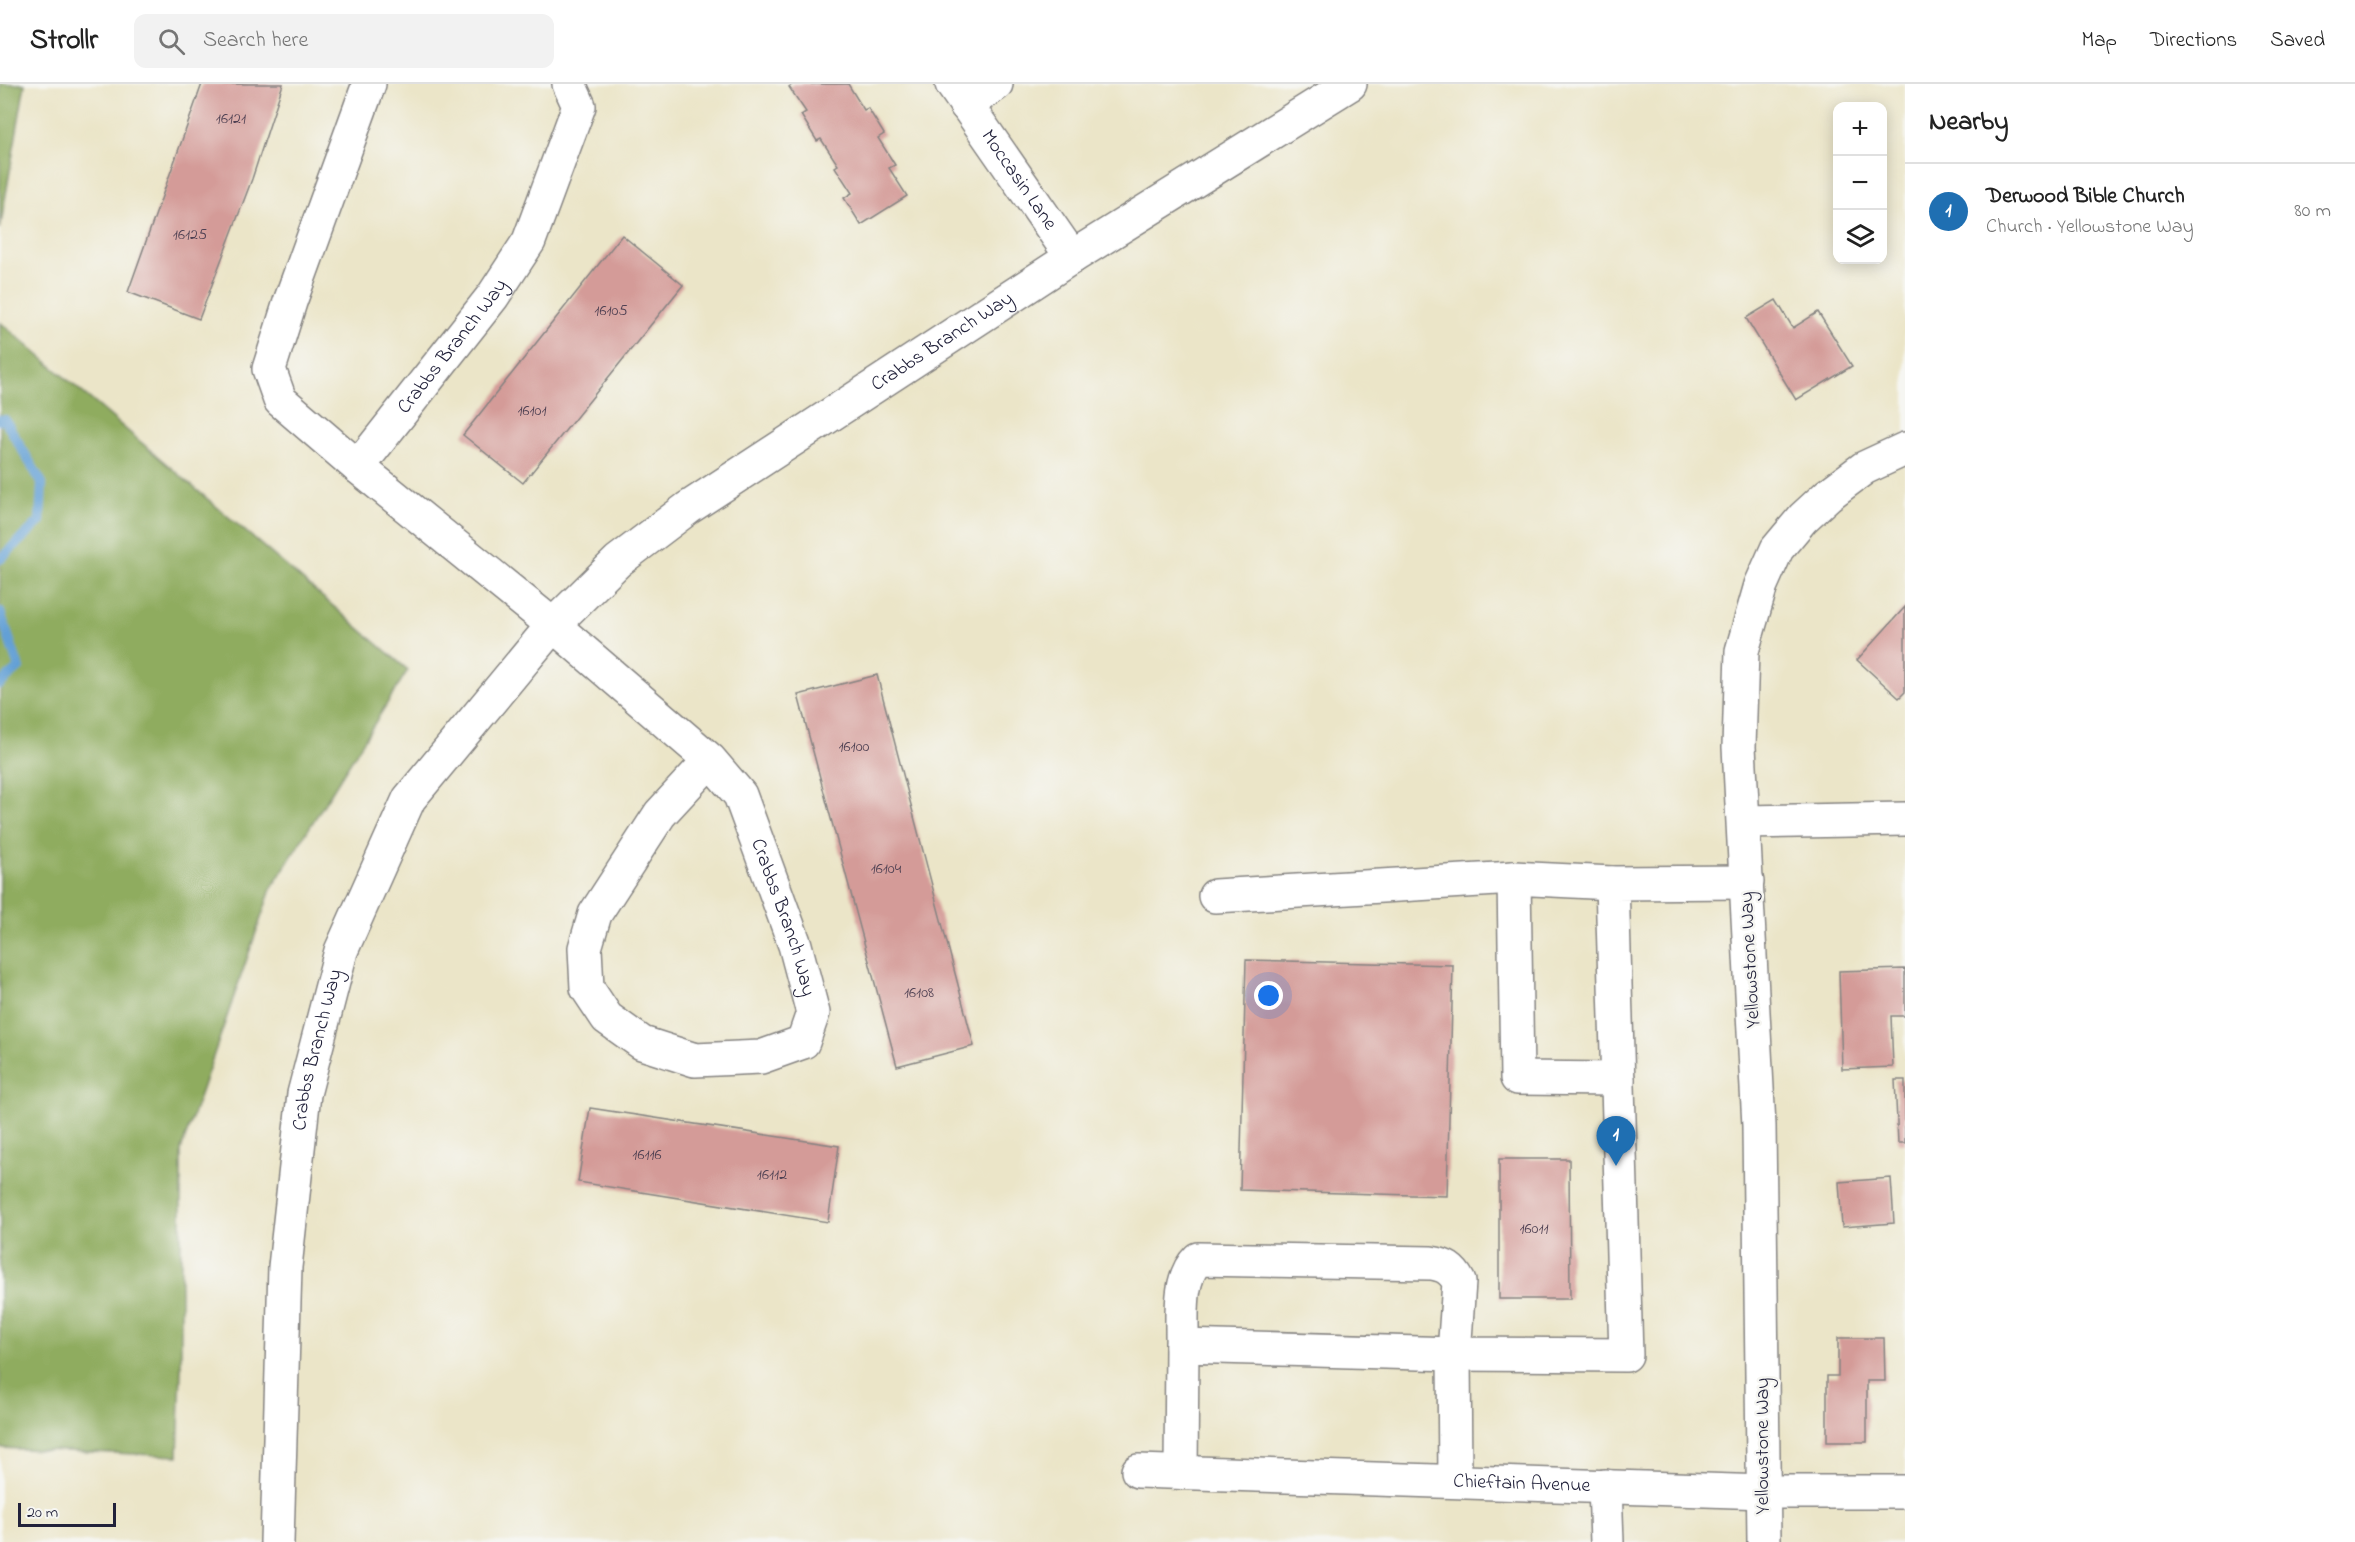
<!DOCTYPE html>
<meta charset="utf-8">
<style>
body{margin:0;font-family:"Indie Flower",sans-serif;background:#f2f2f2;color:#222}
.controls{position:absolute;right:18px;top:18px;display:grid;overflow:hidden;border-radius:12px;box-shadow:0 3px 15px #0003}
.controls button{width:54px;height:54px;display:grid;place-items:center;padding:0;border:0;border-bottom:2px solid #e0e0e0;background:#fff;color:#222;font:30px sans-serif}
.scale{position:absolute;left:18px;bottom:15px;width:98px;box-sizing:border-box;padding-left:6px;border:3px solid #22223b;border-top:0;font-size:16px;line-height:21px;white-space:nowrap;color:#22223b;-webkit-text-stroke:4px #f6f6f2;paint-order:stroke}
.you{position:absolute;left:1269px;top:912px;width:21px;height:21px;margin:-15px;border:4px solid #fff;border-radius:50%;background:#1a73e8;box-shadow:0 0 0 9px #1a73e833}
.badge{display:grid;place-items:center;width:39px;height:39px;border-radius:50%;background:#1f6fb2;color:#fff;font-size:20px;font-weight:700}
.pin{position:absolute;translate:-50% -50px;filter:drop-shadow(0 2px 3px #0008)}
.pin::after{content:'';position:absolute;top:32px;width:21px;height:18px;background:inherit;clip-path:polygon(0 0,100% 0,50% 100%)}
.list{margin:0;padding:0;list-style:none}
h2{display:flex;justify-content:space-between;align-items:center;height:78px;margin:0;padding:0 24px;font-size:26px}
h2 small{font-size:20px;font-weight:400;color:#767676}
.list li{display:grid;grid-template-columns:39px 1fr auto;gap:18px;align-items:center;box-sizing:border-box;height:96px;padding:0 24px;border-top:2px solid #e0e0e0}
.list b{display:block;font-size:22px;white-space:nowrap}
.list p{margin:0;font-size:20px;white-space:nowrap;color:#767676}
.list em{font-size:20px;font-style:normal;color:#767676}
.icon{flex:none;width:33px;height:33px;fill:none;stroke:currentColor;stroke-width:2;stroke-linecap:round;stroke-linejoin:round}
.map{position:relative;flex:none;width:1905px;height:1458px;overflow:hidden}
header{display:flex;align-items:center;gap:36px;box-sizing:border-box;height:84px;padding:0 30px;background:#fff;border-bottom:2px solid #e0e0e0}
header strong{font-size:28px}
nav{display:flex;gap:33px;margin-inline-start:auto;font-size:21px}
.search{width:420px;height:54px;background:#f2f2f2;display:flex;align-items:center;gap:15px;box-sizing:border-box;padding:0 21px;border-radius:12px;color:#767676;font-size:22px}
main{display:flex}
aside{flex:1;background:#fff}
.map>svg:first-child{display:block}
.forest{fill:#8fac5f;stroke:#58674d;stroke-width:1.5}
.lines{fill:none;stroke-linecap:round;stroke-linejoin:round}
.stream{stroke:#64a0d5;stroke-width:10}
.building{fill:#d49b98}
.minor-casing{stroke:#868482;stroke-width:36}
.minor{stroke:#fff;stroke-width:33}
.labels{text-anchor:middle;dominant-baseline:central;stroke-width:5;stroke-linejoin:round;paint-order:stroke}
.number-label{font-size:16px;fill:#4e4052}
.street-label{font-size:20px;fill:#22223b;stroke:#f6f6f2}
</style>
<header>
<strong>Strollr</strong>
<div class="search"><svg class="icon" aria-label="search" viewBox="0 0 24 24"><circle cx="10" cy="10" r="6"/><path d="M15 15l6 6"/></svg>Search here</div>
<nav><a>Map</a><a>Directions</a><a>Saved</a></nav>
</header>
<main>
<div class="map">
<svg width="1905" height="1458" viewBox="0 0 1905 1458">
<rect width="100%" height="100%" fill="#f6f6f2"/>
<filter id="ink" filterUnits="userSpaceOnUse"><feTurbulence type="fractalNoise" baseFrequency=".0167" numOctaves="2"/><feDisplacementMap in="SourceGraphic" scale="12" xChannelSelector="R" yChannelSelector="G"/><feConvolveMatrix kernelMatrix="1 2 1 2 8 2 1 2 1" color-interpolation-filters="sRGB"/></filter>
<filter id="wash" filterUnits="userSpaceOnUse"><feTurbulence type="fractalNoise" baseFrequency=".008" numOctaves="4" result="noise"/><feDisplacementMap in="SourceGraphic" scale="24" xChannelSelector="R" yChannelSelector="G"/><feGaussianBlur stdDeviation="1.35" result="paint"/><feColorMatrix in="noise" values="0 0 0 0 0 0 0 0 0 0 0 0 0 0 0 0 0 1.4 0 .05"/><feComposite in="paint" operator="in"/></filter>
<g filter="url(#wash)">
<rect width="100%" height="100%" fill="#ebe5c8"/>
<path class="forest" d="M0 0H25L0 145Z
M0 238 408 586 271 805 181 1066V1286L178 1372 0 1364Z"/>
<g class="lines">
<path class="stream" d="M0 336H5L42 399 40 437 0 475
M0 528 19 584 0 600"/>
</g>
<g id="blocks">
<path class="building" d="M202 0H283L252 95 199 235 128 208Z
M793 0H848L864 26 868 24 884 50 878 54 895 81 889 84 907 112 861 141 844 114 852 109 835 83 838 81 821 55 817 57 801 31 806 28 789 3Z
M622 151 683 201 523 399 463 351Z
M1776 216 1793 244 1818 228 1852 282 1796 316 1746 234Z
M1905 523V608L1899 614 1857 576Z
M877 591 974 962 897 982 798 611Z
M1246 876 1453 881 1447 1112 1240 1106Z
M1905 885V932H1891L1893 983 1842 985 1839 887Z
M1895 996H1905V1059H1898Z
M590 1024 839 1062 828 1138 578 1098Z
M1499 1075H1569L1570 1215H1499Z
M1891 1094 1894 1139 1842 1143 1839 1098Z
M1838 1254H1884L1885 1297H1867V1358H1827V1292H1838Z"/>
</g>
</g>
<g filter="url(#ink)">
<use href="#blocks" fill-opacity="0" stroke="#868482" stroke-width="1.5"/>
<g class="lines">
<defs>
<g id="minor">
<path id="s1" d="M369 0 290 218 269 285 280 316 358 383 493 212 529 157 579 22 569 0"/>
<path id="s2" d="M952 0 1072 173"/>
<path d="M966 21 996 0"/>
<path id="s3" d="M358 383 553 541 710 676 740 711 795 861 813 929 803 958 761 973 695 976 642 959 607 934 587 904 585 864 595 830 660 730 710 676"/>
<path d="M1744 738 1905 735"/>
<path d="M1612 799 1514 794 1517 994 1618 995"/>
<path d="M1215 812 1514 794"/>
<path d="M1182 1262C1183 1235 1177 1195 1198 1175L1431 1179C1445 1181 1452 1185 1459 1198L1454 1270 1455 1397"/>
<path id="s4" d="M1138 1387 1765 1408H1905"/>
<path d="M1181 1388 1182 1262 1454 1270 1626 1271 1612 799 1747 798"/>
<path d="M1605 1402 1607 1458"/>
<path id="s5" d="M277 1458 285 1183 304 1010 341 867 409 715 553 541 618 477 688 424 1072 173 1350 0"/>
<path d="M1764 1458 1759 1042 1739 663 1742 567 1761 501 1777 465 1803 434 1828 411 1864 384 1905 365"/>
</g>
</defs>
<use href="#minor" class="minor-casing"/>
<use href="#minor" class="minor"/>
</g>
</g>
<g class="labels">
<g class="number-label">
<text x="231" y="35">16121</text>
<text x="190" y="151">16125</text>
<text x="611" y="227">16105</text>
<text x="532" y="327">16101</text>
<text x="854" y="663">16100</text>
<text x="886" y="785">16104</text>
<text x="919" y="909">16108</text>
<text x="647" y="1071">16116</text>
<text x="772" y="1091">16112</text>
<text x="1534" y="1145">16011</text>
</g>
<g class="street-label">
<text stroke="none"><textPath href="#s2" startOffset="117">Moccasin Lane</textPath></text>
<text stroke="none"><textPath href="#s5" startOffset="1472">Crabbs Branch Way</textPath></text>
<text stroke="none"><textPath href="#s1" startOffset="591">Crabbs Branch Way</textPath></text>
<text stroke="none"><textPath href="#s3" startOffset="634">Crabbs Branch Way</textPath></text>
<text transform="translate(1751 876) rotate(-93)">Yellowstone Way</text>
<text stroke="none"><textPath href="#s5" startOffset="495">Crabbs Branch Way</textPath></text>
<text transform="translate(1763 1362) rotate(-90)">Yellowstone Way</text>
<text stroke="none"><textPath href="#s4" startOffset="384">Chieftain Avenue</textPath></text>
</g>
</g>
</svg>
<div class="controls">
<button>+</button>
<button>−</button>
<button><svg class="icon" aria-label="layers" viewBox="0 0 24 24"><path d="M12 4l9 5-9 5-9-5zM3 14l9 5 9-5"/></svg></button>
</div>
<div class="scale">20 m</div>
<div class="you"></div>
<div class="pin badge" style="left:1616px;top:1082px">1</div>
</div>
<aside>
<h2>Nearby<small></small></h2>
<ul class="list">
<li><span class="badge">1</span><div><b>Derwood Bible Church</b><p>Church · Yellowstone Way</p></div><em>80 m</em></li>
</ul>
</aside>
</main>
